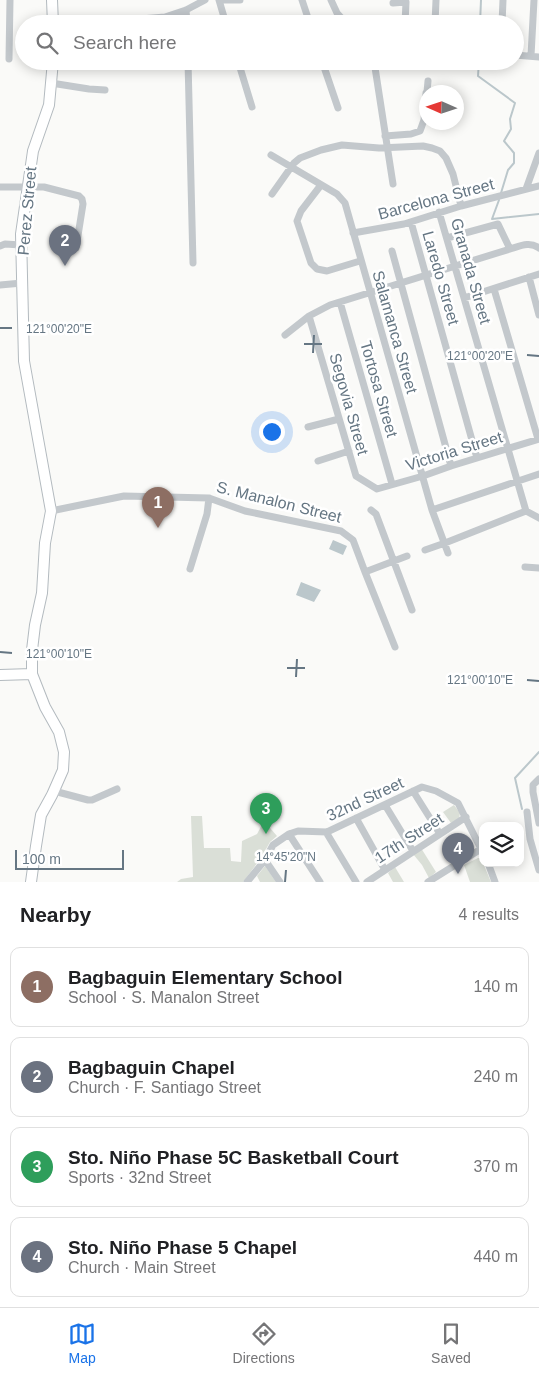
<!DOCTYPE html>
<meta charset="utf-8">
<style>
body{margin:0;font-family:Helvetica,sans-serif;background:#f6f6f6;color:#202124}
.controls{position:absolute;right:15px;bottom:15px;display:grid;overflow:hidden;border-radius:10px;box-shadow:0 2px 12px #0003}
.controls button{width:45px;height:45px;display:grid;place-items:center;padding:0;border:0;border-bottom:1px solid #e0e0e0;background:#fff;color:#202124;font:25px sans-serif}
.compass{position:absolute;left:419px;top:85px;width:45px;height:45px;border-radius:50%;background:#fff;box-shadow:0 2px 12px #0003;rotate:273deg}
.scale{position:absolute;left:15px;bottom:12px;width:109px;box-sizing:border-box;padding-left:5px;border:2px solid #657683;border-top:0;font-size:14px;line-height:18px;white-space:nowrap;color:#657683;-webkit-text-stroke:4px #fff;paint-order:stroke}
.you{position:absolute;left:271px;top:431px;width:18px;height:18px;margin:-12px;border:4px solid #fff;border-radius:50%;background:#1a73e8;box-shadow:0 0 0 8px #1a73e833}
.badge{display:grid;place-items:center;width:32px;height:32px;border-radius:50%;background:#1a73e8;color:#fff;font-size:16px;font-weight:700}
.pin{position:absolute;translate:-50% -41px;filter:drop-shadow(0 1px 2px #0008)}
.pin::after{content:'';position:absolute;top:26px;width:18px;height:15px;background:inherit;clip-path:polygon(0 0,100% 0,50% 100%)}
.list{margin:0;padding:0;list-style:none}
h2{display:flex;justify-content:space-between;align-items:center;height:65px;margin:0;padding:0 20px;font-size:21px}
h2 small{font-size:16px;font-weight:400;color:#757577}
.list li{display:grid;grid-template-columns:32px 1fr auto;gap:15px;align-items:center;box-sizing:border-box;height:80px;margin:0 10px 10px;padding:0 10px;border:1px solid #e0e0e0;border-radius:10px}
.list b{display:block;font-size:19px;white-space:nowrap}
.list p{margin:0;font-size:16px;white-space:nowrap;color:#757577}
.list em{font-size:16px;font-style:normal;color:#757577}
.icon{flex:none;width:28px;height:28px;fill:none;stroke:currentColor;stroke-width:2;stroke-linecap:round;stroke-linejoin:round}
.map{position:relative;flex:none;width:539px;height:882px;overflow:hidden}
.search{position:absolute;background:#fff;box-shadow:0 2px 12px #0003;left:15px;right:15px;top:15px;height:55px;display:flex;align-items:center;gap:12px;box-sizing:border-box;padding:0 18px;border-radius:28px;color:#757577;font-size:19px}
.sheet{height:425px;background:#fff}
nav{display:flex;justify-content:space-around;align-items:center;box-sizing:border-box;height:70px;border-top:1px solid #e0e0e0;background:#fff;font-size:14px;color:#757577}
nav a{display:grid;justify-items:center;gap:2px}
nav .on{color:#1a73e8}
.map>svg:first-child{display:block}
.green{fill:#dadfd7}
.water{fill:#bbc7cb}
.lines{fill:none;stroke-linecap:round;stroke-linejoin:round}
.stream{stroke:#bbc7cb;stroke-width:2}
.secondary-casing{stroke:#b3babf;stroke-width:12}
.street{stroke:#c3c8cc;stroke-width:7}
.secondary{stroke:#fff;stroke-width:10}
.ticks{fill:none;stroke:#657683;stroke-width:2}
.labels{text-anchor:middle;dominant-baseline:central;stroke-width:5;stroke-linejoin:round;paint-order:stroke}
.street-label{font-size:16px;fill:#657683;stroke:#fff}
.ticks-label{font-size:12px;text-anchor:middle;fill:#657683;stroke:#fff;stroke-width:5;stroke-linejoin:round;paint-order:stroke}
</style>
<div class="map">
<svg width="539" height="882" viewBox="0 0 539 882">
<rect width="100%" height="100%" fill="#fafaf8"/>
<path class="green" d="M454 805 460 813 459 819 451 823 443 812Z
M191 816H202L204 848H230L231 861 241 862 242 841 257 834 264 821 277 836 270 842 261 858 243 882H177L181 879 193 877Z
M421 848 436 872 429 878 422 865 413 854Z
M478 858H481L491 882H470L464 865Z
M265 866 276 882H260L257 876Z
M395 867 404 882H393L388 873Z"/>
<path class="water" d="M333 540 347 546 343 555 329 549Z
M301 582 321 590 314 602 296 595Z"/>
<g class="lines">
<path class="stream" d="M480 24 481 0
M479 61 478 76 515 103 510 119 511 129 504 141 514 153V163L508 170 501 193
M499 200 492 219 539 214
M522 809 515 778 539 752"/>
<defs>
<path id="secondary" d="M52 0 53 24
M0 675 32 674
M31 882 36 846 41 815 52 795 63 770 64 752 59 732 45 707 32 674V650L35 625 42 593 45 543 51 511 24 361 21 234 33 151 49 105 53 61"/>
</defs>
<use href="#secondary" class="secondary-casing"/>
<path class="street" d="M219 0 226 24
M223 0H240
M302 0 310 24
M331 0 337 13 347 24
M393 3 406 2 405 24
M186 10 187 24
M96 24 105 22 165 17 186 10 205 0
M435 24 436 0
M502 24 503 0
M515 55 539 57
M531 56 534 0
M9 59 10 0
M188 61 193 263
M238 61 252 107
M322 61 338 108
M374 61 393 184
M51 83 89 89 105 90
M427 92 428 81
M385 136 411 134 420 131 424 120 426 93
M271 155 337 194 345 203 432 510 448 553
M321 185 301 211 297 221 311 263 317 269 327 271 360 261
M0 187H44L79 196 82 199 83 204 76 248
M526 189 539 153
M272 194 294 163 300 158 321 150 342 145 379 148 423 146 432 148 440 151 446 158 453 174 461 206
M439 212 526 511
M411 222 477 458
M353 233 404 224 461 206 539 186
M447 238 498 224 510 249
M0 246 5 244 21 245
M392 251 451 466
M529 277 539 315
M0 285 22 283
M494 289 538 439
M464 298 539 274
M340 302 392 484
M309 316 356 476 377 489 423 476 451 466 539 439
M285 335 309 316 330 305 510 249C520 246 530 241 539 248
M308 427 339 419
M318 461 349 451
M371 510 376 514 412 610
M432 510 539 474
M51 511 124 496 209 498 245 511 341 531 353 540 365 572 395 647
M425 550 445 543 526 511 539 518
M525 567 539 568
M190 569 207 514 209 498
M365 572 407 556
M539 779 533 785V792L539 823
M54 791 88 800H92L117 789
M413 791 440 834
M385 805 413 851
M527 812 530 839 539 870
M356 818 385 870
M326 832 356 882
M289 834 320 882
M265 860 280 882
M488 863 495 882
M247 882 265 860 273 845 289 834 298 831 327 832 422 787 436 791 458 803 483 853
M367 882 466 817
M428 882 481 849"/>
<use href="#secondary" class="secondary"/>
</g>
<path class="ticks" d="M0 328H12M304 344H322M313 353 314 335M527 355 539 356M0 652 12 653M287 668H305M296 677 297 659M527 680 539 681M285 882 286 870"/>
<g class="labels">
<g class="street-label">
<text transform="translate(436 199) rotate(-15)">Barcelona Street</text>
<text transform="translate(27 211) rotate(-85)">Perez Street</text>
<text transform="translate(471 271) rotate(74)">Granada Street</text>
<text transform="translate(441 278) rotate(74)">Laredo Street</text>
<text transform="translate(395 332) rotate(74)">Salamanca Street</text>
<text transform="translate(379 389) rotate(74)">Tortosa Street</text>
<text transform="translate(349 404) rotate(74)">Segovia Street</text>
<text transform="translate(454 451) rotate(-17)">Victoria Street</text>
<text transform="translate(279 502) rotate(14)">S. Manalon Street</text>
<text transform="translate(365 799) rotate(-25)">32nd Street</text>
<text transform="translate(409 838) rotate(-33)">17th Street</text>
</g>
</g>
<g class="ticks-label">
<text x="59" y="333">121°00'20"E</text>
<text x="480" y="360">121°00'20"E</text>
<text x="59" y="658">121°00'10"E</text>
<text x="480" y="684">121°00'10"E</text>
<text x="286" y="861">14°45'20"N</text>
</g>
</svg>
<div class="controls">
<button><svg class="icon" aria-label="layers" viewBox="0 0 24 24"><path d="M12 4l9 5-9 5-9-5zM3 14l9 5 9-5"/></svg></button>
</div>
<svg class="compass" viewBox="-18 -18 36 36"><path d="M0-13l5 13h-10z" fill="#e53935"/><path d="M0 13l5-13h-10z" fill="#757577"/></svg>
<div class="scale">100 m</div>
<div class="you"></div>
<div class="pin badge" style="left:158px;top:528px;background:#8d6e63">1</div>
<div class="pin badge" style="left:65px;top:266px;background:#6b7280">2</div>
<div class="pin badge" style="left:266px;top:834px;background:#2e9e5b">3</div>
<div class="pin badge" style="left:458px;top:874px;background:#6b7280">4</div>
<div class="search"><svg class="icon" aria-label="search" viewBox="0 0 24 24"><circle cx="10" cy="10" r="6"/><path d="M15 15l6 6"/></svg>Search here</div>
</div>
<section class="sheet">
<h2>Nearby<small>4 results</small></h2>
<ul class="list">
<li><span class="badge" style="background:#8d6e63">1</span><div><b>Bagbaguin Elementary School</b><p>School · S. Manalon Street</p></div><em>140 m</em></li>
<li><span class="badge" style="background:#6b7280">2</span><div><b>Bagbaguin Chapel</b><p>Church · F. Santiago Street</p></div><em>240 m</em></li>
<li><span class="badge" style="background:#2e9e5b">3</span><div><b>Sto. Niño Phase 5C Basketball Court</b><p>Sports · 32nd Street</p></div><em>370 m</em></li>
<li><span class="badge" style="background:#6b7280">4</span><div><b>Sto. Niño Phase 5 Chapel</b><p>Church · Main Street</p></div><em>440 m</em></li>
</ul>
</section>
<nav>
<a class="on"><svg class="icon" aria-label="map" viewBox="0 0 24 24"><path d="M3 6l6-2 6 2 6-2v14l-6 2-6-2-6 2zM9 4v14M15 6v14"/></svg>Map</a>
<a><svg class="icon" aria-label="directions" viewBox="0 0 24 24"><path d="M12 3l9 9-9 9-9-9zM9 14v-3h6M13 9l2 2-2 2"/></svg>Directions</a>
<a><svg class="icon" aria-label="saved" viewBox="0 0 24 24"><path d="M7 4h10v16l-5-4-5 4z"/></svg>Saved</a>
</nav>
